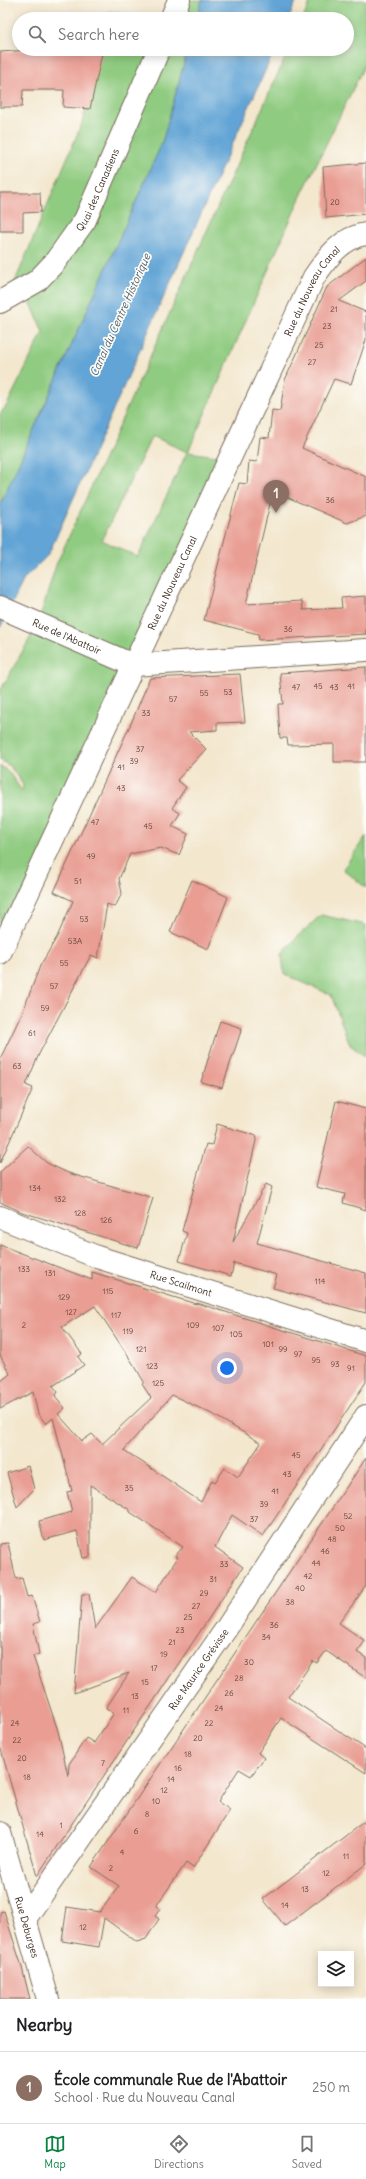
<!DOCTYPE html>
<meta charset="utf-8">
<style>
body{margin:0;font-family:Delius,sans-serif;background:#f2f2f2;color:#202124}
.controls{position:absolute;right:12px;bottom:12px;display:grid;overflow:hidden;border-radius:0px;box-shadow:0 2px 10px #0003}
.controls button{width:36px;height:36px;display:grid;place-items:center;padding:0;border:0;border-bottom:1px solid #e0e0e0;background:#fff;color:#202124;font:20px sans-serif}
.you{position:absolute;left:227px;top:1368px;width:14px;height:14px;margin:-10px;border:3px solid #fff;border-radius:50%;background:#1a73e8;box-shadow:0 0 0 6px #1a73e833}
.badge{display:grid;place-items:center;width:26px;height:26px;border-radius:50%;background:#0b8043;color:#fff;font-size:13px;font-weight:700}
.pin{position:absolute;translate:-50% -33px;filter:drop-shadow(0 1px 2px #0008)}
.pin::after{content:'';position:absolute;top:21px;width:14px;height:12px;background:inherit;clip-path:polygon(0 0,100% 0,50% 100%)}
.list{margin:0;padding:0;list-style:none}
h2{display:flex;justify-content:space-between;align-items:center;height:52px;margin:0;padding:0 16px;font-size:17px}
h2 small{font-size:13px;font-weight:400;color:#757577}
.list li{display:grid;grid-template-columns:26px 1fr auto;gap:12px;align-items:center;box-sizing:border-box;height:72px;padding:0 16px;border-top:1px solid #e0e0e0}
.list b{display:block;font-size:15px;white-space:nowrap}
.list p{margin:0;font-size:13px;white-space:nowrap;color:#757577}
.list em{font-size:13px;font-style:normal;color:#757577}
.icon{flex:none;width:22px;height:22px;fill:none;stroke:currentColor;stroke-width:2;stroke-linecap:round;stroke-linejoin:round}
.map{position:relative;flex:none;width:366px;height:1999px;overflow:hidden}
.search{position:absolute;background:#fff;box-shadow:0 2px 10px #0003;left:12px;right:12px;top:12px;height:44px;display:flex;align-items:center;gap:10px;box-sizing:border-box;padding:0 14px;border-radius:22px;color:#757577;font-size:15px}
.sheet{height:124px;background:#fff}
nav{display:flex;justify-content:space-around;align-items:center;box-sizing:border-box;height:56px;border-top:1px solid #e0e0e0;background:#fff;font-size:11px;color:#757577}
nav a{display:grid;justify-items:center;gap:2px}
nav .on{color:#0b8043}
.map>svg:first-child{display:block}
.green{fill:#8fcb80;stroke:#657a4f;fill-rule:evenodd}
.water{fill:#62a4d6;stroke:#4e677a}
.building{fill:#e99d93;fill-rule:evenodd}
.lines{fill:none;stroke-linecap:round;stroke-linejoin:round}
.minor-casing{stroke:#7b6c5c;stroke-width:24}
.minor{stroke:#fff;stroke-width:22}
.labels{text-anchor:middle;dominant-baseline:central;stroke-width:3.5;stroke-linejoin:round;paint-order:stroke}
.number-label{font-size:8px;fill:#66473b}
.street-label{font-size:10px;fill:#3b2a1e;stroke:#fdfcf7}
.water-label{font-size:11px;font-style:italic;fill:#4b5b68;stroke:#fdfcf7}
</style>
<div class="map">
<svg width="366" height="1999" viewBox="0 0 366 1999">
<rect width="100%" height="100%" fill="#fdfcf7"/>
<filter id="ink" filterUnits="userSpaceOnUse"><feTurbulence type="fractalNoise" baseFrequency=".025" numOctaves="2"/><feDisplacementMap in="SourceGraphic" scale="8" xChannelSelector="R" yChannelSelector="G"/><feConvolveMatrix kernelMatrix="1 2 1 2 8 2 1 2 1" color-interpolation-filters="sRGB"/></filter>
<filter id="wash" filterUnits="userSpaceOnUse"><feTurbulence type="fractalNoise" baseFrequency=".012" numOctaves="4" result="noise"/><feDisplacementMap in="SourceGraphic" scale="16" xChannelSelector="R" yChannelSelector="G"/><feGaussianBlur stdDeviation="0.9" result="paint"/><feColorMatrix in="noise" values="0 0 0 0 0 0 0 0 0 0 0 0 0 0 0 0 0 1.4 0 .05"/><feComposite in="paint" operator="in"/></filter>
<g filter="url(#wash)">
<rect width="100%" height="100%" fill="#f3e7ce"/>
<path class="green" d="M179 0H202L197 19H171Z
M311 0H366V62L300 198 188 452 231 458 0 953V766L8 771 22 791 23 785 10 766 0 760V691L38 624 56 565 289 49H347V19H303ZM152 436 187 452 138 557 102 540Z
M110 11 140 19H108Z
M101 49H188L162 143 0 505V414L7 405 43 332 25 289 8 298 82 123Z
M366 836V888L343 869Z
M321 915 366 925V1057L350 1045 331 995 284 974 282 954 300 934Z"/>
<path class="water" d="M202 0H297L288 19H197Z
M188 49H275L48 555 24 579 0 628V505L162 143Z"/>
<g id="blocks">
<path class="building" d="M44 49H103L90 109 63 107 64 90H23L22 107H0V52Z
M366 163V214L326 218 323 167Z
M0 193H40L41 212 23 213V231H0Z
M366 257V281L339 301 366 312V340L351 384 334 379 302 448 366 477V516L347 523 273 491 246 604 302 601 303 610 342 608 341 598 366 596V634L259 640 258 634 204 620 239 483 247 484 249 461 257 462 260 437 269 438 272 410 280 411 285 380 327 287Z
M366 667V762H334V744L288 745 287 738H280L278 704H283L280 673Z
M240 674 245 722 217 723V730L189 732 206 749 177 780 186 787 172 808 180 813 172 826 188 834 179 855 161 848 130 854 119 879 122 893 115 907 107 904 98 958 91 955 39 1054 26 1085 33 1088 0 1163V1059L23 1011 40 966 57 937 73 901 54 892 132 721 150 678Z
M192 880 228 897 208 949 170 932Z
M220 1021 242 1028 222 1088 201 1082Z
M336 1101 366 1109V1210L343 1203 345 1194 316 1187Z
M217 1124 257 1136 233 1242 266 1184 272 1187 257 1243 366 1273V1313L273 1288 277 1275 234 1263 231 1276 179 1261 187 1233 182 1231 206 1144 212 1145Z
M28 1146 47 1163 68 1173 153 1198 138 1248 22 1212 0 1202V1172Z
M0 1245 92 1280V1272L196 1304 197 1303 366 1356V1382L263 1536 232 1515 215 1547 243 1567 37 1876 0 1746V1544L8 1543 16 1579 22 1578 27 1597 32 1596 40 1622 33 1624 39 1654 33 1656 58 1731 68 1776 69 1764 86 1738 94 1743 114 1713 106 1708 129 1673 74 1693 82 1594H89L95 1629 132 1577 156 1592 178 1557 175 1556 183 1547 130 1512V1510L90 1485V1557L83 1558 77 1531 44 1540 39 1521 72 1512 67 1492 72 1491 53 1418 46 1424 38 1414 33 1392 0 1409V1382L10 1374 0 1355ZM95 1306 136 1368 144 1382 142 1384 151 1398 102 1444 92 1434 82 1441 58 1414 65 1408 55 1396 58 1392 53 1386 84 1365 78 1357 82 1354 62 1327ZM172 1395 214 1415 261 1443 238 1477 225 1468 215 1482 212 1480 201 1502 124 1450Z
M366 1458V1586L339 1623 365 1641 357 1652 366 1658V1678L326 1651 317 1663 313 1661 288 1697 366 1749V1773L281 1718 258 1753 264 1758 251 1776 239 1769 218 1802 230 1810 193 1868 186 1863 156 1906 160 1909 155 1916 159 1919 146 1939 137 1942 104 1918 99 1947 62 1941 67 1907 100 1912 119 1886 91 1867Z
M28 1466 34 1489 17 1507 7 1473Z
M366 1820V1864L285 1926 263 1899Z
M4 1911 21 1964 30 1999H0V1912Z"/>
</g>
</g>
<g filter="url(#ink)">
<use href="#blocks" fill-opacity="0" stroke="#7b6c5c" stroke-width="1"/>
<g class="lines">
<defs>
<g id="minor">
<path d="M171 19 179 0"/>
<path id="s1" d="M0 302 37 281 55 262 85 220 159 49"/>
<path id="s2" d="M0 607 133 665 366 650"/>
<path id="s3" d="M0 953 314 277C327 258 342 237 366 234"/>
<path id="s4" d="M0 1217 97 1257 366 1341"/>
<path id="s5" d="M0 1833 48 1999"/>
<path id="s6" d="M25 1919 226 1629 366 1416"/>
</g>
</defs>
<use href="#minor" class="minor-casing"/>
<use href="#minor" class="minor"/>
</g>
</g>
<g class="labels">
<g class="number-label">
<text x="335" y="202">20</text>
<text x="334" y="309">21</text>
<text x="327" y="326">23</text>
<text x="319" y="345">25</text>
<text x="312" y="362">27</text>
<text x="330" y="500">36</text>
<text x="288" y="629">36</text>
<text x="318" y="686">45</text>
<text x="351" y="686">41</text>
<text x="296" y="687">47</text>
<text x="334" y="687">43</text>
<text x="228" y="692">53</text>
<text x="204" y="693">55</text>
<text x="173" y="699">57</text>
<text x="146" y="713">33</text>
<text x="140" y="749">37</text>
<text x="134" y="761">39</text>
<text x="121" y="767">41</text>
<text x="121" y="788">43</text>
<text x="95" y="822">47</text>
<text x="148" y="826">45</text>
<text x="91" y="856">49</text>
<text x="78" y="881">51</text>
<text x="84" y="919">53</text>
<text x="75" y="941">53A</text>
<text x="64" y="963">55</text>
<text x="54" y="986">57</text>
<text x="45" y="1008">59</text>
<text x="32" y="1033">61</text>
<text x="17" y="1066">63</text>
<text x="35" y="1188">134</text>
<text x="60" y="1199">132</text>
<text x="80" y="1213">128</text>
<text x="106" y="1220">126</text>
<text x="24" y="1269">133</text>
<text x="50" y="1273">131</text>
<text x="320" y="1281">114</text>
<text x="108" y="1291">115</text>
<text x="64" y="1297">129</text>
<text x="71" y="1312">127</text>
<text x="116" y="1315">117</text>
<text x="24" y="1325">2</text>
<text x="193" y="1325">109</text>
<text x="218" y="1328">107</text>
<text x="128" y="1331">119</text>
<text x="236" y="1334">105</text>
<text x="268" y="1344">101</text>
<text x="141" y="1349">121</text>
<text x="283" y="1349">99</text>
<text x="298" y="1354">97</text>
<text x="316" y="1360">95</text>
<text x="335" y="1364">93</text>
<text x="152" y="1366">123</text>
<text x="351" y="1368">91</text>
<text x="158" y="1383">125</text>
<text x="296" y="1455">45</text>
<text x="287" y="1474">43</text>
<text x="129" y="1488">35</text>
<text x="275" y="1491">41</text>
<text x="264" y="1504">39</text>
<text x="348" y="1516">52</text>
<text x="254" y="1519">37</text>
<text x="340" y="1528">50</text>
<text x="332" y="1539">48</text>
<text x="325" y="1551">46</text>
<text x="316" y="1563">44</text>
<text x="224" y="1564">33</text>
<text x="308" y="1576">42</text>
<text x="213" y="1579">31</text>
<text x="300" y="1588">40</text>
<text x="204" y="1593">29</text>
<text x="290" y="1602">38</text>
<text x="196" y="1606">27</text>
<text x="188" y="1617">25</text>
<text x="274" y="1625">36</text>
<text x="180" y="1630">23</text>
<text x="266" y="1637">34</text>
<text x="172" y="1642">21</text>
<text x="164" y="1654">19</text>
<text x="249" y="1662">30</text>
<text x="154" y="1668">17</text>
<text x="239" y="1678">28</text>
<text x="145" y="1682">15</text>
<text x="229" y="1693">26</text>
<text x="135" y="1696">13</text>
<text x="219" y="1708">24</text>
<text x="126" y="1710">11</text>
<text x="15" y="1723">24</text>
<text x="209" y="1723">22</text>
<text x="198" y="1738">20</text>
<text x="17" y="1740">22</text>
<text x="188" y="1754">18</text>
<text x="22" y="1758">20</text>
<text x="103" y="1763">7</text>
<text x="178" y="1768">16</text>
<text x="27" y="1777">18</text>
<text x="171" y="1779">14</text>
<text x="164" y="1790">12</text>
<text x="156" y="1801">10</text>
<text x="147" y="1814">8</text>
<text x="61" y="1825">1</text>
<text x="136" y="1831">6</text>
<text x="40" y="1834">14</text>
<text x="122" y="1852">4</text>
<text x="346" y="1856">11</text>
<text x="111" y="1868">2</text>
<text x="326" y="1873">12</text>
<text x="305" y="1889">13</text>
<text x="285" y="1905">14</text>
<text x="83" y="1927">12</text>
</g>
<g class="street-label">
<text stroke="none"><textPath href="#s1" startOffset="153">Quai des Canadiens</textPath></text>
<text stroke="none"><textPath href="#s3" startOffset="732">Rue du Nouveau Canal</textPath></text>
<text stroke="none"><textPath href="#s3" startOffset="408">Rue du Nouveau Canal</textPath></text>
<text stroke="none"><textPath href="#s2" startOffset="73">Rue de l'Abattoir</textPath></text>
<text stroke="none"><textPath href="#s4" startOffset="193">Rue Scailmont</textPath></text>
<text stroke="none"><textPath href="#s6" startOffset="304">Rue Maurice Grévisse</textPath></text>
<text stroke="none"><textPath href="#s5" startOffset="98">Rue Deburges</textPath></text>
</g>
<g class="water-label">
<text transform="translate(120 315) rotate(-66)">Canal du Centre Historique</text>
</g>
</g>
</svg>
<div class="controls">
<button><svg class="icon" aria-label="layers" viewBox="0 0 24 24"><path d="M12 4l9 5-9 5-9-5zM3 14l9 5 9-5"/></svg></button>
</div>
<div class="you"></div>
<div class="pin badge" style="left:276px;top:513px;background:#8d6e63">1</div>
<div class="search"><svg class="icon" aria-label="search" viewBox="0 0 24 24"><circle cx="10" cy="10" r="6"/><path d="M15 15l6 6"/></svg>Search here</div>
</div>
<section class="sheet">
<h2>Nearby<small></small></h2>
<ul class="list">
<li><span class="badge" style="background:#8d6e63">1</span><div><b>École communale Rue de l'Abattoir</b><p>School · Rue du Nouveau Canal</p></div><em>250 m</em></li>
</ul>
</section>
<nav>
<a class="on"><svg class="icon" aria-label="map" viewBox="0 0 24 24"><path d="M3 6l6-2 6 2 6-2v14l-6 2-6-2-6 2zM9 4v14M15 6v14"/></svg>Map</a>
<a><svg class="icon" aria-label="directions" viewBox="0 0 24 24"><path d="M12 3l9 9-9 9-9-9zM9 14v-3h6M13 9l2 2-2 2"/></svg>Directions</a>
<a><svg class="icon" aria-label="saved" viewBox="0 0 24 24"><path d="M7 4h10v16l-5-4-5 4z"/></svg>Saved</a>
</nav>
